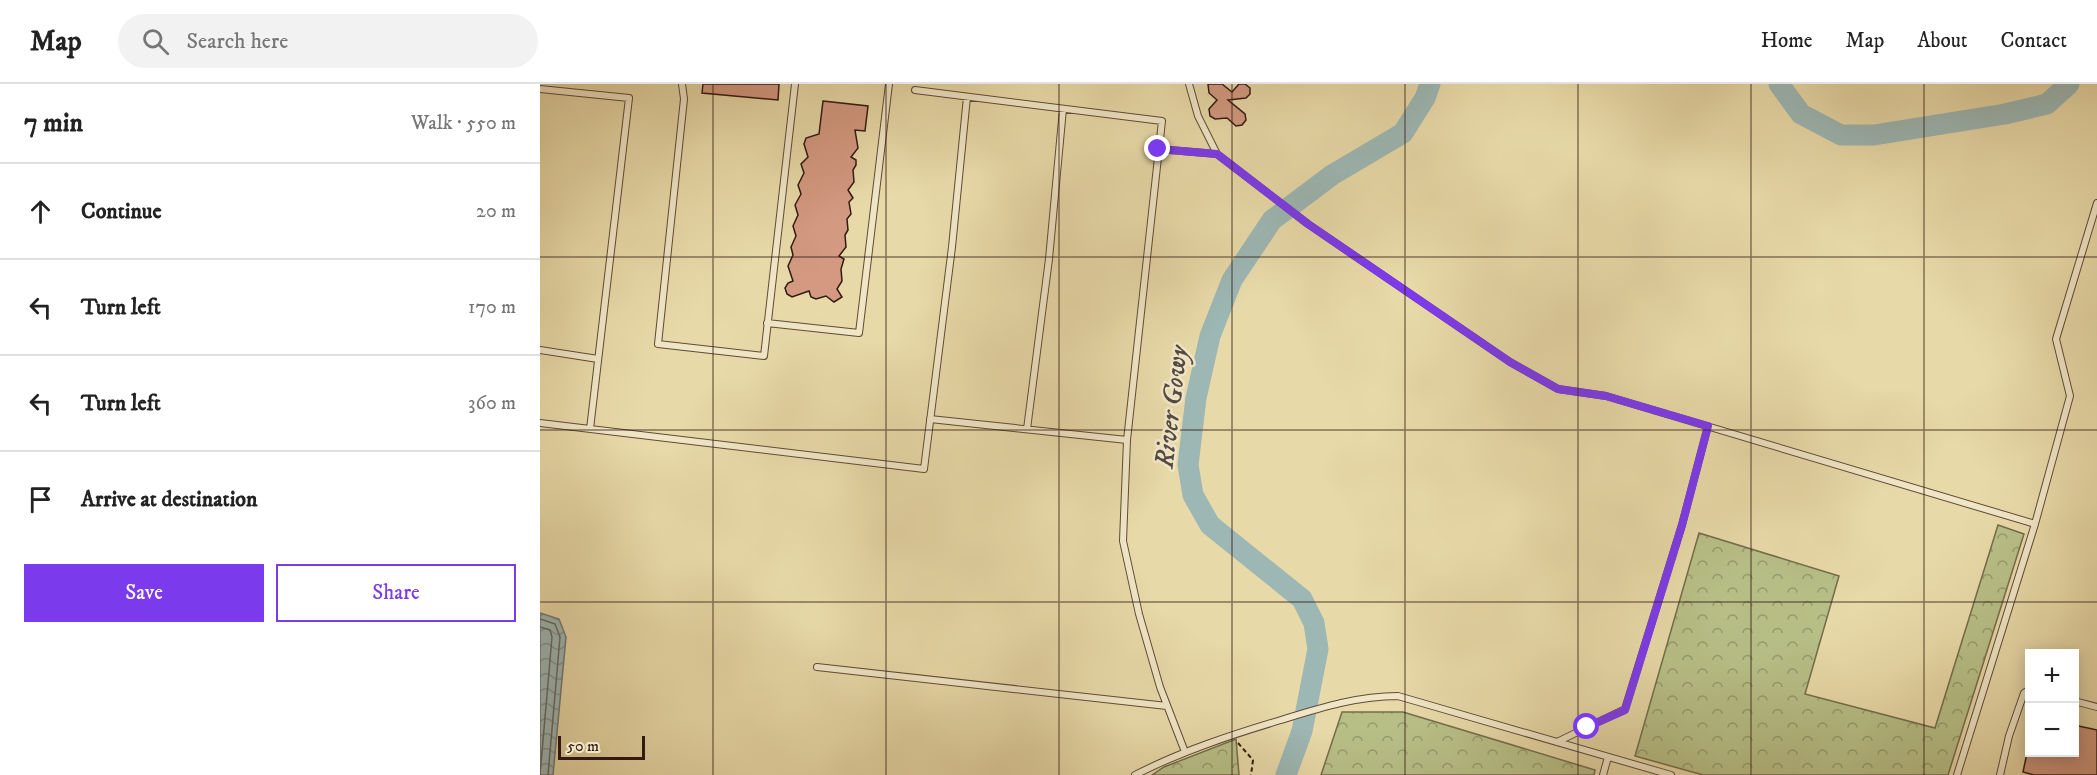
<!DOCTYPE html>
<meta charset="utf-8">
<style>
body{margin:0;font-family:"IM FELL DW Pica",serif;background:#f2f2f2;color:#222}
.controls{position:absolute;right:18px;bottom:18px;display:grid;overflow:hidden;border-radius:0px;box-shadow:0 3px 15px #0003}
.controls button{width:54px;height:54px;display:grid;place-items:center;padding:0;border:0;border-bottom:2px solid #e0e0e0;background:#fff;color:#222;font:30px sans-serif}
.scale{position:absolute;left:18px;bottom:15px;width:87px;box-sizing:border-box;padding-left:6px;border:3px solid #321a12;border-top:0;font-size:16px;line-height:21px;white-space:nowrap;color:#321a12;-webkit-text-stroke:4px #f0e6c6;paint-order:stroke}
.stop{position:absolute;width:18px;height:18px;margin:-14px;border:4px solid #7c3aed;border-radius:50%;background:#fff}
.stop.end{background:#7c3aed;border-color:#fff;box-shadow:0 2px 6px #0008}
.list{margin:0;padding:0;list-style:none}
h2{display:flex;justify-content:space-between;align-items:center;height:78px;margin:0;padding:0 24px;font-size:26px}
h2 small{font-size:20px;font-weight:400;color:#767676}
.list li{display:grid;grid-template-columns:39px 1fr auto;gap:18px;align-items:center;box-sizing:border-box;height:96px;padding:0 24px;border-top:2px solid #e0e0e0}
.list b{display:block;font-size:22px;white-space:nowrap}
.list em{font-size:20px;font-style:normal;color:#767676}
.actions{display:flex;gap:12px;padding:18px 24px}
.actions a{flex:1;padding:14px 0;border:2px solid #7c3aed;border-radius:0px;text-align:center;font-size:21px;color:#7c3aed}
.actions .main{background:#7c3aed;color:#fff}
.icon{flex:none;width:33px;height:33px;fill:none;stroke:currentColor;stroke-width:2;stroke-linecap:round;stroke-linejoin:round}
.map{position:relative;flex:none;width:1557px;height:691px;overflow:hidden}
header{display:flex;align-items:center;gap:36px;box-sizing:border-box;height:84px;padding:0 30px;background:#fff;border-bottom:2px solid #e0e0e0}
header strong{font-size:28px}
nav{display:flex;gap:33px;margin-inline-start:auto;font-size:21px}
.search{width:420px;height:54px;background:#f2f2f2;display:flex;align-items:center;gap:15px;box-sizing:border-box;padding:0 21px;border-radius:33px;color:#767676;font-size:22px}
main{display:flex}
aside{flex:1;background:#fff}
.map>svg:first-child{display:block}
.forest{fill:url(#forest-crowns);stroke:#746c4c;stroke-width:1.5}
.water{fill:url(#water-waves);stroke:#727873;stroke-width:1.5}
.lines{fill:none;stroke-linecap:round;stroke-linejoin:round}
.shore{stroke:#676863;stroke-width:1.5}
.river{stroke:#9cb7b4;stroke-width:21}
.building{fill:#d39981;stroke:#321a12;stroke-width:1.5}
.lane-casing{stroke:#604a38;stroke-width:8}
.path{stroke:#321a12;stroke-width:2;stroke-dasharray:4.5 3;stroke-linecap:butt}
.lane{stroke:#f0e6c6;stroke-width:6}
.route{stroke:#7c3aed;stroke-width:8}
.grid{fill:none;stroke:#321a12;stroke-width:1.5;stroke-opacity:0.55}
.labels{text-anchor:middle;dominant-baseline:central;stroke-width:5;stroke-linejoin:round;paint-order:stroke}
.water-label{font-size:27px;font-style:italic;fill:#524943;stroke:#f0e6c6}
</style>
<header>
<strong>Map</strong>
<div class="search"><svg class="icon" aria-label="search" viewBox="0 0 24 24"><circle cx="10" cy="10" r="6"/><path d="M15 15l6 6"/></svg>Search here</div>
<nav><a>Home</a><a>Map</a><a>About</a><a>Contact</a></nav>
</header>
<main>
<aside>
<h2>7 min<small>Walk · 550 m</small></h2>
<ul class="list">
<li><svg class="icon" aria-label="ahead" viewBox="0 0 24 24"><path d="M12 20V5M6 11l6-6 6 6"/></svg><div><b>Continue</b></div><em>20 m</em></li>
<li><svg class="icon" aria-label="left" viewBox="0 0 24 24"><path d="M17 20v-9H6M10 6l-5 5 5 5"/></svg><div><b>Turn left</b></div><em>170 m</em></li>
<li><svg class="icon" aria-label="left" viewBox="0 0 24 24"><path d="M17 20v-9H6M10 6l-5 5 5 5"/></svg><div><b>Turn left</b></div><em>360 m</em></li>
<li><svg class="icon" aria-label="arrive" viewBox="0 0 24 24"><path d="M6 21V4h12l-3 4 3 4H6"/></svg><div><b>Arrive at destination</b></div></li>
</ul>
<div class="actions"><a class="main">Save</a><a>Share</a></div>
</aside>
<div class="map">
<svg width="1557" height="691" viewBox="0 0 1557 691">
<defs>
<pattern id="forest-crowns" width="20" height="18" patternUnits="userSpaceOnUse" patternTransform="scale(1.5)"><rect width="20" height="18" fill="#b7bf87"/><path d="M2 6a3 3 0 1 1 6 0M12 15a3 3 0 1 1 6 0" fill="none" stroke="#959a6d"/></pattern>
<pattern id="water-waves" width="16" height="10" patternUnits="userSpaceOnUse" patternTransform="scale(1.5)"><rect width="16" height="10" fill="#9cb7b4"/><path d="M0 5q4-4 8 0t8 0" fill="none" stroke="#809491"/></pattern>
</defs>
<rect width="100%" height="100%" fill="#e8d9a8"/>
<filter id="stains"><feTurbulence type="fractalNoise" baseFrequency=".00333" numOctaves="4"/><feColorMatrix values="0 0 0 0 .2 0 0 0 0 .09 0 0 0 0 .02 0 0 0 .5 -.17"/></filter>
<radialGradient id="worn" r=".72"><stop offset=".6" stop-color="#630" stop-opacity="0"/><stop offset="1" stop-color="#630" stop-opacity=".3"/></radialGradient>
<path class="forest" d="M1458 441 1484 450 1408 691H1163L1095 672 1159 449 1299 492 1265 610 1395 644Z
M802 628H863L1055 686 1054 691H781Z
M696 655 699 691H612L624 683Z"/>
<path class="water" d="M0 529 19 535 26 553 13 691H0Z"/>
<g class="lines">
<path class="shore" d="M0 535 15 540 20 553 8 691
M0 543 10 546 12 553 0 691"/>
<path class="river" d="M1239 0 1261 30 1301 51H1334L1465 30 1507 20 1529 0
M746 691 762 647 778 565 774 539 762 515 670 441 653 411 648 381 656 314 670 252 692 196 732 136 792 91 863 49 885 14 890 0"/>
</g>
<path class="building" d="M163 0H239L238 16 162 9Z
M668 0H682L692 8 699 0H705L710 4V10L706 14 688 16 705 30 706 36 702 41 696 42 687 34 675 35 670 32 669 25 677 16 669 9Z
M283 17 328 22 325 47 315 46 318 64 311 73 316 76V81L313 86 314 98 308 106 313 114 309 118 311 130 307 135 308 146 305 151 306 163 299 172 304 175 301 185 302 197 297 205 302 213 294 218 286 212 276 215 271 213 269 207 252 213 247 210 245 204 248 199 253 197 248 182 253 171 251 163 256 152 253 142 258 131 255 121 261 110 258 101 264 89 261 80 268 73 264 60 266 54 279 50Z
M1534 641 1557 646V691H1494L1483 688 1487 669H1534Z"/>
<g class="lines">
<defs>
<path id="lane" d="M142 0 144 15 118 260 224 272 255 0
M0 5 89 14 50 345
M375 6 622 37 587 356 390 335
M618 65 677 70 658 32 649 0
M677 70 768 140 970 278 1018 305 1066 312 1495 440
M227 239 319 249 349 0
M0 266 58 275
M0 339 384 385 412 163 427 13
M487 345 509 175 523 25
M587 356 583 457 599 530 620 603 645 668
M277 583 627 622
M1534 617 1557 623
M1017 658 1085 625 1142 441 1168 342
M595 691C642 667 691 651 741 636 780 624 817 612 858 612L1131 691
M1063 691 1068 673
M1417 691 1495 440 1530 312 1516 255 1557 119
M1460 691 1469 652 1484 609 1490 605"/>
</defs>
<use href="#lane" class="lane-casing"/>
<path class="path" d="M698 659 713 676 711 691"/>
<use href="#lane" class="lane"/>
</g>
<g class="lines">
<path class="route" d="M618 65 677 70 768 140 970 278 1018 305 1066 312 1168 342 1142 441 1085 626 1047 643"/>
</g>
<path class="grid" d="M173 0V691M346 0V691M519 0V691M692 0V691M865 0V691M1038 0V691M1211 0V691M1384 0V691M0 173H1557M0 346H1557M0 518H1557"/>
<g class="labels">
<g class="water-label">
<text transform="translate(632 323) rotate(-83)">River Gowy</text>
</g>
</g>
<rect width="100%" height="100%" filter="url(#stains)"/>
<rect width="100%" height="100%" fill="url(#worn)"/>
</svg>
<div class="controls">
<button>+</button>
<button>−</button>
</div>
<div class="scale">50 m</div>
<div class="stop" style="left:1047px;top:643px"></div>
<div class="stop end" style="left:618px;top:65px"></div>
</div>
</main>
